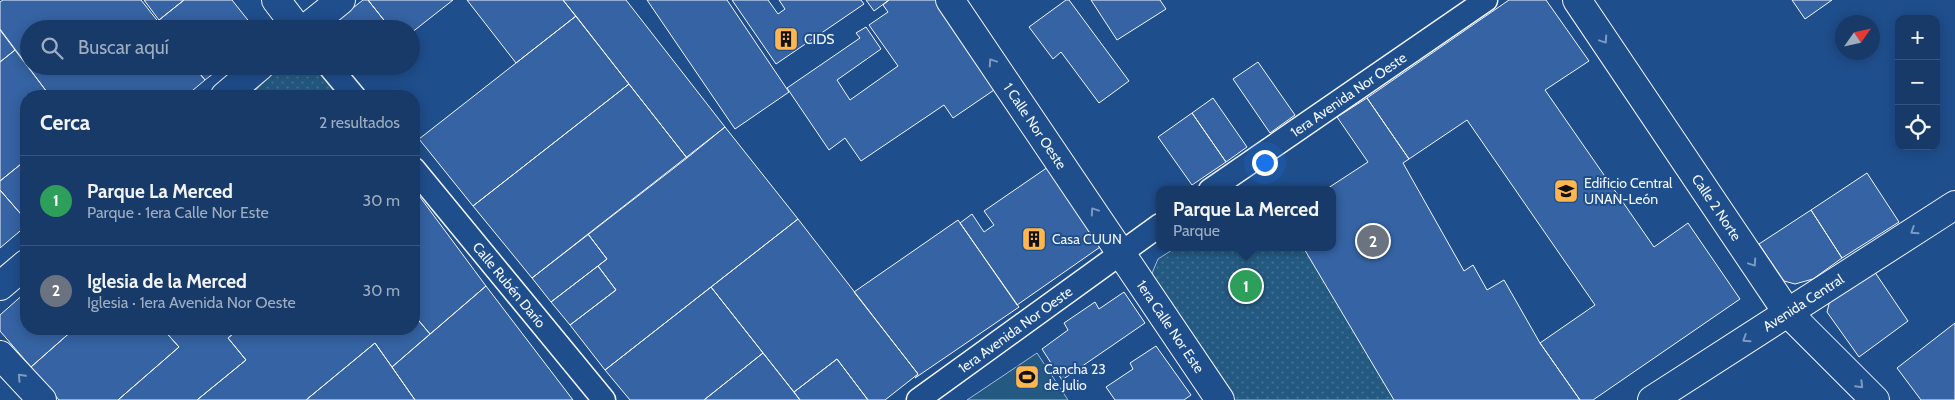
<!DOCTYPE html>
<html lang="es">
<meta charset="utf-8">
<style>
body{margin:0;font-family:Cabin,sans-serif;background:#244571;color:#f1f3f6}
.controls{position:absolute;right:15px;top:15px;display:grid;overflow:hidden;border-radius:10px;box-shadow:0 2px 12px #0003}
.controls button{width:45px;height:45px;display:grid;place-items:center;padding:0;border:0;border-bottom:1px solid #36547d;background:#173a69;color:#f1f3f6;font:25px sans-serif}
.compass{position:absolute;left:1835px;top:15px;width:45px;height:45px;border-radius:50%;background:#173a69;box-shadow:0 2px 12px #0003;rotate:56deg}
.you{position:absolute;left:1264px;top:162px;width:18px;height:18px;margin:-12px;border:4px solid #fff;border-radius:50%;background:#1a73e8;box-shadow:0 0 0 8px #1a73e833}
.badge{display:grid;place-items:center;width:32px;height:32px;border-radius:50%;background:#90b9f0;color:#fff;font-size:16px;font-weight:700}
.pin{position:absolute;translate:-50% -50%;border:2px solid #fff;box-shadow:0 1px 5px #0006}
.popup{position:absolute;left:1156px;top:186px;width:180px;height:65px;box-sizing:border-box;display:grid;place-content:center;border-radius:10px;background:#173a69;filter:drop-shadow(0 1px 4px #0005);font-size:16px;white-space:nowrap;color:#9eadc0}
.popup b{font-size:19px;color:#f1f3f6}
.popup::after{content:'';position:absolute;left:50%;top:100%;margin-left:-10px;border:10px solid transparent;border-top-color:#173a69}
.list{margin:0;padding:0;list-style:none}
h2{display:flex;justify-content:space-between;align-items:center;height:65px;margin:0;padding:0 20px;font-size:21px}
h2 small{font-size:16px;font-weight:400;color:#9eadc0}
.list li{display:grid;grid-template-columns:32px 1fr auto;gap:15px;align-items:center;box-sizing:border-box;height:90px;padding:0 20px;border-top:1px solid #36547d}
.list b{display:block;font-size:19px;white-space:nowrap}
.list p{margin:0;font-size:16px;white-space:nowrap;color:#9eadc0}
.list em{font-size:16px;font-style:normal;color:#9eadc0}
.icon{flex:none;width:28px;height:28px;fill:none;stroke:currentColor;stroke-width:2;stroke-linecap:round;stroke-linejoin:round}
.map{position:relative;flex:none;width:1955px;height:400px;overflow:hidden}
.search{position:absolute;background:#173a69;box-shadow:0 2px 12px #0003;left:20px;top:20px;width:400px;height:55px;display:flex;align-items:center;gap:12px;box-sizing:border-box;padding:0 18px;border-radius:28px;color:#9eadc0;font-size:19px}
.panel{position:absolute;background:#173a69;box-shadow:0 2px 12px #0003;left:20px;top:90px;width:400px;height:245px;border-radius:20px}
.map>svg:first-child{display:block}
.park{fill:url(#park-dots);stroke:#a8bbd7}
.garden{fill:#245a82;stroke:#a8bbd7}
.building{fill:#3563a3;stroke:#f2f6ff}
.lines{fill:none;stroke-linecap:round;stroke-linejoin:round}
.pedestrian-casing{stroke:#f2f6ff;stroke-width:25}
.minor-casing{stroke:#f2f6ff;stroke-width:30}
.tertiary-casing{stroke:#f2f6ff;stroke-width:30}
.pedestrian{stroke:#1f4e8c;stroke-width:22}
.minor{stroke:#1f4e8c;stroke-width:28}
.tertiary{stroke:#1f4e8c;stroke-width:28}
.oneway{stroke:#7e9ac0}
.labels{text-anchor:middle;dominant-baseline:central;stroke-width:4;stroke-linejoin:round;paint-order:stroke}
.poi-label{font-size:14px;fill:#f2f6ff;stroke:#1f4e8c;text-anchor:start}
.street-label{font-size:14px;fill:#f2f6ff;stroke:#1f4e8c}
</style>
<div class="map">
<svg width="1955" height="400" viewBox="0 0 1955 400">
<defs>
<pattern id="park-dots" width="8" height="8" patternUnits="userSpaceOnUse" patternTransform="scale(1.25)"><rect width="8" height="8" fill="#245a82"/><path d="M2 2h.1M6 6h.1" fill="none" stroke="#447295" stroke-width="1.8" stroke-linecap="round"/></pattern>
</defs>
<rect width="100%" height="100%" fill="#1f4e8c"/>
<path class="park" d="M278 66H327L348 96H250Z
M1177 247H1316L1404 400H1232L1150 278 1158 259Z"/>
<path class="garden" d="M1037 353 1068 400H967Z"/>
<path class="building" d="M3 0H141L164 29H29V66H193L205 80 186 96H50L0 29V2Z
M144 0H184L159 20Z
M184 0H232L255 29H166L159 20Z
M363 0H368L391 29H331L329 27Z
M368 0H453L411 33V29H391Z
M467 0H563L576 16 516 63Z
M563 0H626L725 127 687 158Z
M647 0H727L789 92 735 129Z
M732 0H768L778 14 785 9 779 0H861L864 4 776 64Z
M866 0H889L874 11Z
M889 0H938L997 88 953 118 944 105 861 161 845 138 829 150 787 88 860 38 856 33 866 27 881 49 837 80 850 100 898 66 869 25 888 12 883 5Z
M1066 0H1069L1129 81 1099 103 1061 52 1053 59 1029 27Z
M1091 0H1160L1166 9 1117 40Z
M1509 0H1546L1589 61 1545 90 1654 247 1688 223 1740 299 1593 400H1580L1540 343 1595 305 1467 120 1409 159 1367 98Z
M1792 0H1832L1805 19Z
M576 16 629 84 473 206 419 139Z
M0 30 15 50 0 62Z
M15 50 50 96H26V160L0 181V62Z
M1258 62 1295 115 1270 133 1233 79Z
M194 66H223L205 80Z
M629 84 687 158 532 278 473 206Z
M1213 98 1247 147 1226 162 1192 113Z
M1367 98 1409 159 1403 163 1464 271 1473 265 1487 290 1504 280 1540 343 1580 400H1394L1303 247H1332V190H1325L1368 162 1337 117Z
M1192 113 1226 162 1192 185 1158 137Z
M725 127 798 219 605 370 570 325 616 290 598 266 607 259 588 234Z
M26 160V220L0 190V181Z
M1048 167 1103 245 1017 305 960 223 972 214 984 232 994 225 984 211Z
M1867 173 1899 222 1842 258 1811 210Z
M414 189 486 286 430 334 414 315Z
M0 190 26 220V226L0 248Z
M1811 210 1842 258 1813 279 1795 284 1784 281 1759 244Z
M798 219 918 374 885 400H868L837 359 794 392 711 287Z
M958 220 1019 307 915 378 918 374 854 292Z
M588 234 607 259 551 302 532 278Z
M598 266 616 290 570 325 551 302Z
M1872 268 1908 321 1859 357 1827 312 1832 292Z
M486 286 573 400H415L392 367Z
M711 287 763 353 704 400H630L605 370Z
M26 292V329H74L31 367 0 331V315Z
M1124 292 1145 323 1062 380 1042 349 1068 330 1064 323 1095 302 1099 309Z
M414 315 430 334 392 367 375 343 306 400H197L246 360 228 338 239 329H414Z
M1955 323V400H1921L1897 368Z
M74 329H163L179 347 118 400H59L31 367Z
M163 329H239L228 338 246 360 197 400H118L179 347Z
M375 343 415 400H306Z
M1156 346 1191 395 1184 400H1115L1106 387 1133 369 1130 363Z
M763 353 800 400H704Z
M837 359 868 400H800L794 392Z"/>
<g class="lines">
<defs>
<g id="pedestrian">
<path d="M329 66 354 96"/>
<path id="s1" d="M414 169 604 400"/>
<path id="s2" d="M1210 190 1486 0"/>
<path id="s3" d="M918 400 1160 225"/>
</g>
<g id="minor">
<path id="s4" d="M1577 0 1787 312 1875 400"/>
<path d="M0 355 42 400"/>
<path id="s5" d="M1652 400 1955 205"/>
</g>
<g id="tertiary">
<path d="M276 0 298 29"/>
<path id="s6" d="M950 0 1220 400"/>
<path d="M305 29 341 0"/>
<path d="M225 96 260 66"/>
<path d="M0 286 26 264"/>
</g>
</defs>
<use href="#pedestrian" class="pedestrian-casing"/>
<use href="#minor" class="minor-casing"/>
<use href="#tertiary" class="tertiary-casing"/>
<use href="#pedestrian" class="pedestrian"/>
<use href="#minor" class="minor"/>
<use href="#tertiary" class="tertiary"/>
</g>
<defs><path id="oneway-chevron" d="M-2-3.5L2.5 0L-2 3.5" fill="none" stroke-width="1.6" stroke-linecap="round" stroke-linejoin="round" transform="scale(1.25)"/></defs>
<g class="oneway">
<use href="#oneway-chevron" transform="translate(1604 40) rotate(56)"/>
<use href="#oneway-chevron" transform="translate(992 62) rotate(-124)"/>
<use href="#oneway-chevron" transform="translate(1094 211) rotate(-124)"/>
<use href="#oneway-chevron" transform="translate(1914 231) rotate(147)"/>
<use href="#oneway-chevron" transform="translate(1753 263) rotate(56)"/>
<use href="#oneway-chevron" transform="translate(1746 339) rotate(147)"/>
<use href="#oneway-chevron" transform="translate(21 377) rotate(-133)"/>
<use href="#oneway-chevron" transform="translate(1860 385) rotate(45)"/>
</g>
<defs>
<symbol id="building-square" viewBox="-11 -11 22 22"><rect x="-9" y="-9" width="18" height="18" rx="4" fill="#ffb74d" stroke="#1f4e8c"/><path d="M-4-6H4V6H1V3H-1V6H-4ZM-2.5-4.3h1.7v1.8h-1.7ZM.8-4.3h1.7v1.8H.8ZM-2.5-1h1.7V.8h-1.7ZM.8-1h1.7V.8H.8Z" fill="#111"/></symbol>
<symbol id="university-square" viewBox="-11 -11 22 22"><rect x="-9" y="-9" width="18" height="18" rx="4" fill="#ffb74d" stroke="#1f4e8c"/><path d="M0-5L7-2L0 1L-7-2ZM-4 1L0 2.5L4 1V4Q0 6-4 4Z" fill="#111"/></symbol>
<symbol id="stadium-square" viewBox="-11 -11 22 22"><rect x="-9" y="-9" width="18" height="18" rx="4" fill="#ffb74d" stroke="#1f4e8c"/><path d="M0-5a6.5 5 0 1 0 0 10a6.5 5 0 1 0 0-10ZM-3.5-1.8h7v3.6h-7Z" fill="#111"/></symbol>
</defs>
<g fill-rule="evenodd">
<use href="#building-square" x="772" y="25" width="28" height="28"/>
<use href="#university-square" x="1552" y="177" width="28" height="28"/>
<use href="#building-square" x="1020" y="225" width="28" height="28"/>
<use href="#stadium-square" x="1013" y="363" width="28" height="28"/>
</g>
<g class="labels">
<g class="poi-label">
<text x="804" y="39">CIDS</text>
<text x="1584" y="183">Edificio Central<tspan x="1584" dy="16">UNAN-León</tspan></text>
<text x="1052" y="239">Casa CUUN</text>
<text x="1044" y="369">Cancha 23<tspan x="1044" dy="16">de Julio</tspan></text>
</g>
<g class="street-label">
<text stroke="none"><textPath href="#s2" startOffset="168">1era Avenida Nor Oeste</textPath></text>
<text stroke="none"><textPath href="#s6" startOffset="152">1 Calle Nor Oeste</textPath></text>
<text stroke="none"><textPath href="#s4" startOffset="250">Calle 2 Norte</textPath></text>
<text stroke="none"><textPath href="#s1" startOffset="150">Calle Rubén Darío</textPath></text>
<text stroke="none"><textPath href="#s5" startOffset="180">Avenida Central</textPath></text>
<text stroke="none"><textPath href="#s6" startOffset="394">1era Calle Nor Este</textPath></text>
<text stroke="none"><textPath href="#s3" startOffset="120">1era Avenida Nor Oeste</textPath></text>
</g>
</g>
</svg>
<div class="controls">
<button>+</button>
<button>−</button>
<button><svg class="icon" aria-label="locate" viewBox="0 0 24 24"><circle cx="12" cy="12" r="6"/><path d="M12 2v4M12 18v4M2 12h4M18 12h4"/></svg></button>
</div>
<svg class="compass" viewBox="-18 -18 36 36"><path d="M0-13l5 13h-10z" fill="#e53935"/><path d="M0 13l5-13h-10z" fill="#9eadc0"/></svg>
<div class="you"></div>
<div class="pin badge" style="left:1246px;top:286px;background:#2e9e5b">1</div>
<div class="popup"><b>Parque La Merced</b>Parque</div>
<div class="pin badge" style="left:1373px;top:241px;background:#6b7280">2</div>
<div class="search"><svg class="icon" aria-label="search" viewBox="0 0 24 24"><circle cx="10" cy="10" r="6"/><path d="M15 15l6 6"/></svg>Buscar aquí</div>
<section class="panel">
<h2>Cerca<small>2 resultados</small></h2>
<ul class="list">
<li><span class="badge" style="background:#2e9e5b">1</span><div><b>Parque La Merced</b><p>Parque · 1era Calle Nor Este</p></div><em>30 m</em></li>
<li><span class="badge" style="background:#6b7280">2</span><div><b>Iglesia de la Merced</b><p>Iglesia · 1era Avenida Nor Oeste</p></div><em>30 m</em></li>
</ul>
</section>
</div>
